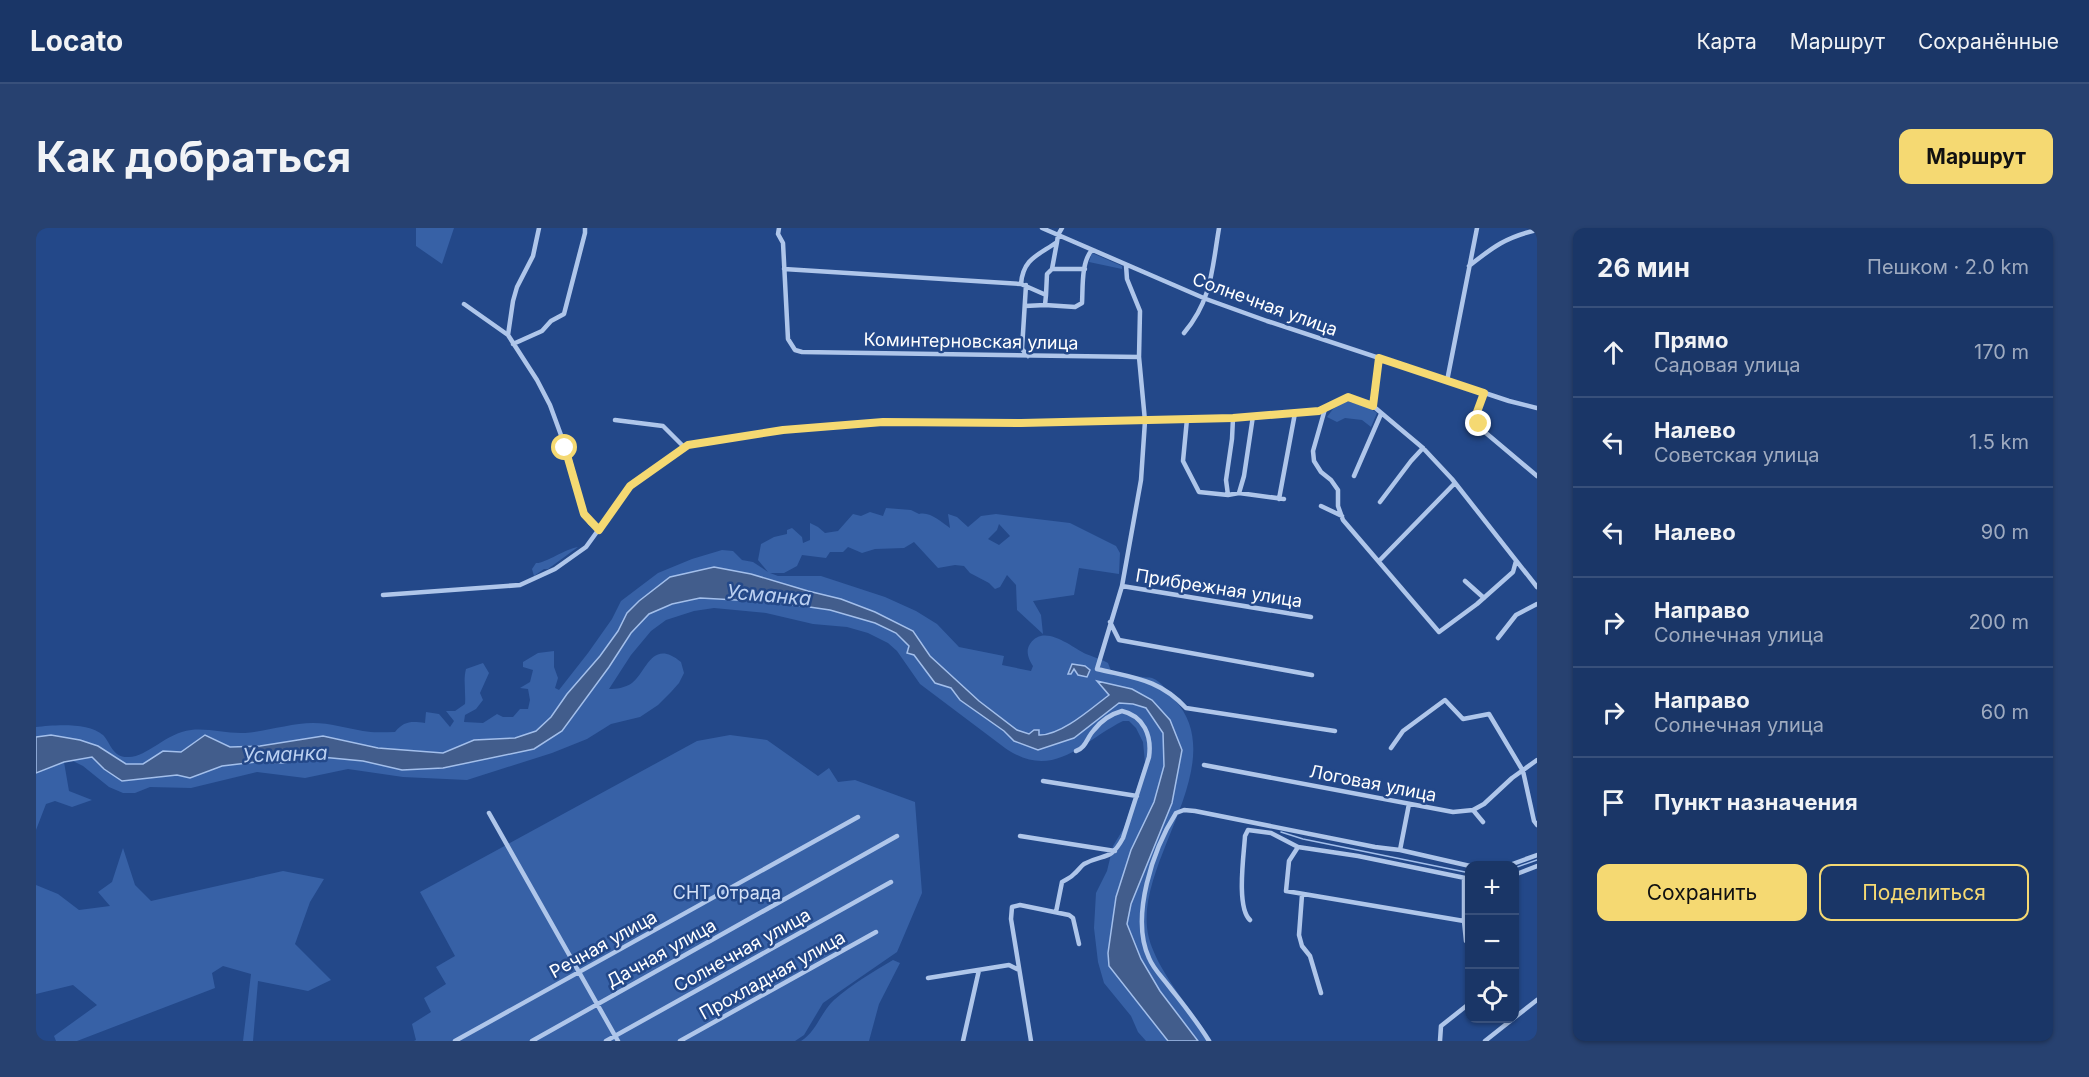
<!DOCTYPE html>
<html lang="ru">
<meta charset="utf-8">
<style>
body{margin:0;font-family:Inter,sans-serif;background:#274170;color:#f1f3f6}
.controls{position:absolute;right:18px;bottom:18px;display:grid;overflow:hidden;border-radius:12px;box-shadow:0 2px 4px #0004}
.controls button{width:54px;height:54px;display:grid;place-items:center;padding:0;border:0;border-bottom:2px solid #38507b;background:#1a3667;color:#f1f3f6;font:30px sans-serif}
.stop{position:absolute;width:18px;height:18px;margin:-14px;border:4px solid #f5d972;border-radius:50%;background:#fff}
.stop.end{background:#f5d972;border-color:#fff;box-shadow:0 2px 6px #0008}
.list{margin:0;padding:0;list-style:none}
h2{display:flex;justify-content:space-between;align-items:center;height:78px;margin:0;padding:0 24px;font-size:26px}
h2 small{font-size:20px;font-weight:400;color:#9fabc0}
.list li{display:grid;grid-template-columns:39px 1fr auto;gap:18px;align-items:center;box-sizing:border-box;height:90px;padding:0 24px;border-top:2px solid #38507b}
.list b{display:block;font-size:22px;white-space:nowrap}
.list p{margin:0;font-size:20px;white-space:nowrap;color:#9fabc0}
.list em{font-size:20px;font-style:normal;color:#9fabc0}
.actions{display:flex;gap:12px;padding:18px 24px}
.actions a{flex:1;padding:14px 0;border:2px solid #f5d972;border-radius:12px;text-align:center;font-size:21px;color:#f5d972}
.actions .main{background:#f5d972;color:#111}
.icon{flex:none;width:33px;height:33px;fill:none;stroke:currentColor;stroke-width:2;stroke-linecap:round;stroke-linejoin:round}
.map{position:relative;flex:none;width:1501px;height:813px;overflow:hidden;border-radius:12px}
header{display:flex;align-items:center;gap:36px;box-sizing:border-box;height:84px;padding:0 30px;background:#1a3667;border-bottom:2px solid #38507b}
header strong{font-size:28px}
nav{display:flex;gap:33px;margin-inline-start:auto;font-size:21px}
.intro{display:flex;align-items:center;justify-content:space-between;box-sizing:border-box;height:144px;padding:0 36px}
h1{margin:0;font-size:42px}
.button{padding:15px 27px;border-radius:12px;background:#f5d972;color:#111;font-size:21px;font-weight:700}
main{display:flex;gap:36px;padding:0 36px}
aside{flex:1;background:#1a3667;border-radius:12px;box-shadow:0 2px 4px #0004}
.map>svg:first-child{display:block}
.green{fill:#3761a6;fill-rule:evenodd}
.water{fill:#425d8c;stroke:#a3bfeb;stroke-width:1.5}
.lines{fill:none;stroke-linecap:round;stroke-linejoin:round}
.stream{stroke:#a3bfeb;stroke-width:1.5}
.minor{stroke:#afc6ea;stroke-width:4.5}
.route{stroke:#f5d972;stroke-width:8}
.labels{text-anchor:middle;dominant-baseline:central;stroke-width:5;stroke-linejoin:round;paint-order:stroke}
.street-label{font-size:18px;fill:#fff;stroke:#234889}
.park-label{font-size:18px;fill:#d4e1f7;stroke:#234889}
.water-label{font-size:20px;font-style:italic;fill:#bbd0f1;stroke:#234889}
</style>
<header>
<strong>Locato</strong>
<nav><a>Карта</a><a>Маршрут</a><a>Сохранённые</a></nav>
</header>
<div class="intro"><h1>Как добраться</h1><a class="button">Маршрут</a></div>
<main>
<div class="map">
<svg width="1501" height="813" viewBox="0 0 1501 813">
<rect width="100%" height="100%" fill="#234889"/>
<path class="green" d="M380 0H418L406 36 380 18Z
M1056 25 1086 38V41L1053 34Z
M1310 173 1332 179 1341 185 1335 199 1326 192 1309 190 1301 194 1291 189 1297 181Z
M850 280 875 282 883 286C894 283 905 294 914 300L912 286 921 289 932 299 945 288 960 286 1034 295 1080 318 1084 325 1083 346 1043 340 1038 367 997 373 1005 387 1007 406 981 382 980 357 971 347 964 359 959 361 953 355 934 345 928 338 919 337 902 340 878 314 868 320 839 321 826 325 812 319 807 324H794L790 330 766 327 761 338 748 345H734L742 348H785L849 369 880 383 901 396 923 419 968 428 966 437 995 443 997 438C993 432 989 423 994 416 1008 395 1035 419 1050 426 1057 429 1065 431 1072 435L1075 443C1086 445 1096 448 1107 449 1110 450 1113 449 1116 450 1125 453 1133 465 1139 472 1195 535 1104 628 1111 699 1114 736 1156 781 1176 813H1110L1102 804 1095 788 1068 755 1062 734 1058 700 1060 665 1071 643 1077 618 1088 600 1109 535 1107 514 1100 500 1093 493H1087C1046 513 1018 554 969 520L884 456 861 423 852 415 832 405 811 399 777 396 730 385 678 380 658 383 630 392 615 403 595 427 573 461C580 461 589 460 596 455 611 443 616 410 645 434L648 445 643 455 635 464 622 477 604 489 575 496 551 511 516 525 431 552 367 549 312 541 269 550 221 544 155 560 114 559 99 565H87L73 559 47 538 31 530 0 531V499C18 497 52 494 67 507 75 515 76 530 93 529 111 529 130 505 155 502 173 500 191 506 209 505 232 503 256 495 277 495 294 495 310 500 327 503 337 505 348 504 359 504 368 493 375 493 389 495L390 484 403 486 414 499 418 493 410 483H419L429 476C430 464 427 452 430 441L447 435 453 445 444 465 447 472 440 481 429 487 428 494 447 495 461 486 467 489H477L484 481H492L494 472 492 461 484 460 494 454 497 442 487 439V434L502 425 518 423V439L522 450 519 460 523 462 552 425 576 391 585 373 622 345 656 331 686 322 697 323 706 332 717 334 732 344 722 332 725 316 738 309 751 306V302L756 300 766 309 767 315 774 312V295L782 299 789 305 802 303 817 286 825 288 834 284 847 288ZM963 296 974 308 963 317 952 311 961 302Z
M542 319 512 341H508L498 348 496 341 500 335C508 336 529 321 542 319Z
M694 507 731 512 782 548 793 540 802 554 819 552 879 574 886 665 861 724 787 775 768 807 759 813H378L380 812 376 796 395 784 388 770 410 756 400 739 419 728 384 664 661 513Z
M28 534 33 563 56 572 36 579 19 573 10 576 0 602V545Z
M87 620 99 657 115 673 247 643 288 651 274 674 259 716 295 752 272 763 222 753 217 813H207L215 746 187 738 176 745 179 760 41 813H20L18 808 61 777 37 757 0 766V657L22 666 43 682 74 678 62 664 76 654Z
M857 732 864 735 843 776 833 813H765C780 804 785 784 798 772 816 756 837 744 857 732Z"/>
<path class="water" d="M678 339 715 346 772 363 805 371 839 384 877 403 894 428 943 473 981 502 993 506 998 502H1003V507C1025 508 1057 479 1073 467L1061 453 1096 461 1116 472 1134 492 1146 522 1136 575 1095 676 1091 696 1105 731 1124 763 1162 813H1132L1073 738 1072 725 1080 669 1095 622 1118 574 1128 538 1127 505 1110 480 1097 476 1083 475 1038 510 1002 522 978 513 968 503 924 472 915 460 899 455 878 427 871 425 873 418 860 405 839 395 794 382 739 374 664 370 636 376 613 386 595 405 573 439 526 503 498 521 407 540 366 542 327 533 285 529 261 530 249 535 220 534 186 538 154 550 141 547 86 553 68 541 56 529 28 534 0 545V509L15 507 44 512 62 518 90 536H107L127 523 145 524 169 507 194 519 224 518 287 508 342 520 407 525 438 512 479 510 500 503 515 489 531 466 564 428 582 403 591 385 603 373 634 349Z
M1036 436 1049 438 1054 442 1051 449 1042 447 1038 441 1035 446H1032Z"/>
<g class="lines">
<path class="stream" d="M1245 604 1267 611 1434 645
M1478 640 1501 632"/>
<path class="minor" d="M743 0 742 6 747 15 752 111 759 122 766 124 1103 129
M1006 0 1170 71 1231 93 1473 173 1501 180
M1090 37 1091 51 1104 83 1103 129 1109 193 1105 252 1086 358 1061 441C1098 450 1123 451 1150 480L1299 503
M1433 38C1457 19 1470 9 1501 2
M748 41 985 56 1010 67 1009 77 1039 79 1046 75C1047 60 1045 34 1056 22
M1016 41H1049
M985 56C987 30 1003 27 1021 14L1022 7 1026 0
M990 57 986 121 992 128
M1010 67 1011 46 1016 41 1021 14
M428 76 472 107 501 152 514 177 533 229 548 286 554 295 563 302
M989 78 1009 77
M1148 105C1176 72 1176 41 1183 0
M472 107 477 73 481 59 497 28 503 0
M477 116 506 103 515 93 528 86 549 5V0
M1411 153 1441 0
M1448 165 1441 190 1444 200 1501 248
M1337 178 1343 130
M1289 181 1277 223 1278 233 1285 244 1295 252 1302 262V278L1307 292 1403 404 1441 376 1477 344 1480 333
M1197 190 1196 211 1190 252 1192 267 1203 265 1248 271
M1151 191 1147 233 1163 264 1192 267
M579 192 627 198 648 219
M1318 248 1345 186
M1203 265 1208 248 1217 188
M1243 271 1259 185
M1344 274 1375 233 1387 220
M1285 278 1306 288
M1343 333 1419 255
M1429 353 1448 370
M1086 358 1275 389
M347 367 484 357 519 341 550 319 594 258 653 217 747 202 847 194 985 195 1197 190 1283 183 1312 169 1337 178 1387 220 1416 251 1501 359
M1074 394 1083 412 1276 447
M1462 410 1480 387 1501 376
M1355 520 1367 503 1409 472 1427 491 1453 486 1487 543 1498 593 1501 597
M1168 537 1417 584 1437 582 1448 576 1476 550 1501 532
M1007 553 1101 568
M1437 582 1447 594
M453 585 582 813
M984 608 1079 623
M1262 619 1253 633 1250 663 1428 693
M1364 622 1373 576
M1471 638 1501 627
M1478 647 1501 638
M1428 650V693L1430 713 1434 716
M1266 667 1263 707 1266 718 1274 728 1285 765
M1020 684 1026 654C1030 651 1035 650 1038 646 1042 643 1044 639 1048 636 1068 625 1074 634 1087 610L1113 529C1116 508 1108 488 1086 483 1075 486 1065 493 1058 502 1051 509 1050 520 1040 523
M1214 692C1200 679 1208 626 1209 608L1212 602 1235 605 1262 619 1322 628 1434 651
M892 750 973 737 983 742
M1478 790 1501 772
M419 813 822 589
M496 813 861 608
M570 813 855 654
M644 813 840 704
M927 813 943 742
M995 813 975 691 976 679 984 677 1033 687 1037 690 1043 716
M1173 813C1161 793 1146 775 1132 757 1125 748 1117 740 1113 730 1094 689 1117 621 1140 585L1148 582 1159 583 1339 619 1364 622 1434 638
M1404 813 1405 798 1434 775
M1449 813 1478 790"/>
</g>
<g class="lines">
<path class="route" d="M529 220 548 286 563 302 594 258 652 217 747 202 847 194 985 195 1197 190 1283 183 1312 169 1337 178 1343 130 1448 165 1441 184 1443 196"/>
</g>
<g class="labels">
<g class="street-label">
<text transform="translate(1229 76) rotate(20)">Солнечная улица</text>
<text transform="translate(935 113) rotate(1)">Коминтерновская улица</text>
<text transform="translate(1183 360) rotate(9)">Прибрежная улица</text>
<text transform="translate(1337 555) rotate(11)">Логовая улица</text>
<text transform="translate(567 716) rotate(-29)">Речная улица</text>
<text transform="translate(706 722) rotate(-29)">Солнечная улица</text>
<text transform="translate(625 725) rotate(-29)">Дачная улица</text>
<text transform="translate(736 747) rotate(-29)">Прохладная улица</text>
</g>
<g class="park-label">
<text x="691" y="664">СНТ Отрада</text>
</g>
<g class="water-label">
<text transform="translate(733 367) rotate(5)">Усманка</text>
<text transform="translate(249 526) rotate(-2)">Усманка</text>
</g>
</g>
</svg>
<div class="controls">
<button>+</button>
<button>−</button>
<button><svg class="icon" aria-label="locate" viewBox="0 0 24 24"><circle cx="12" cy="12" r="6"/><path d="M12 2v4M12 18v4M2 12h4M18 12h4"/></svg></button>
</div>
<div class="stop" style="left:529px;top:220px"></div>
<div class="stop end" style="left:1443px;top:196px"></div>
</div>
<aside>
<h2>26 мин<small>Пешком · 2.0 km</small></h2>
<ul class="list">
<li><svg class="icon" aria-label="ahead" viewBox="0 0 24 24"><path d="M12 20V5M6 11l6-6 6 6"/></svg><div><b>Прямо</b><p>Садовая улица</p></div><em>170 m</em></li>
<li><svg class="icon" aria-label="left" viewBox="0 0 24 24"><path d="M17 20v-9H6M10 6l-5 5 5 5"/></svg><div><b>Налево</b><p>Советская улица</p></div><em>1.5 km</em></li>
<li><svg class="icon" aria-label="left" viewBox="0 0 24 24"><path d="M17 20v-9H6M10 6l-5 5 5 5"/></svg><div><b>Налево</b></div><em>90 m</em></li>
<li><svg class="icon" aria-label="right" viewBox="0 0 24 24"><path d="M7 20v-9h11M14 6l5 5-5 5"/></svg><div><b>Направо</b><p>Солнечная улица</p></div><em>200 m</em></li>
<li><svg class="icon" aria-label="right" viewBox="0 0 24 24"><path d="M7 20v-9h11M14 6l5 5-5 5"/></svg><div><b>Направо</b><p>Солнечная улица</p></div><em>60 m</em></li>
<li><svg class="icon" aria-label="arrive" viewBox="0 0 24 24"><path d="M6 21V4h12l-3 4 3 4H6"/></svg><div><b>Пункт назначения</b></div></li>
</ul>
<div class="actions"><a class="main">Сохранить</a><a>Поделиться</a></div>
</aside>
</main>
